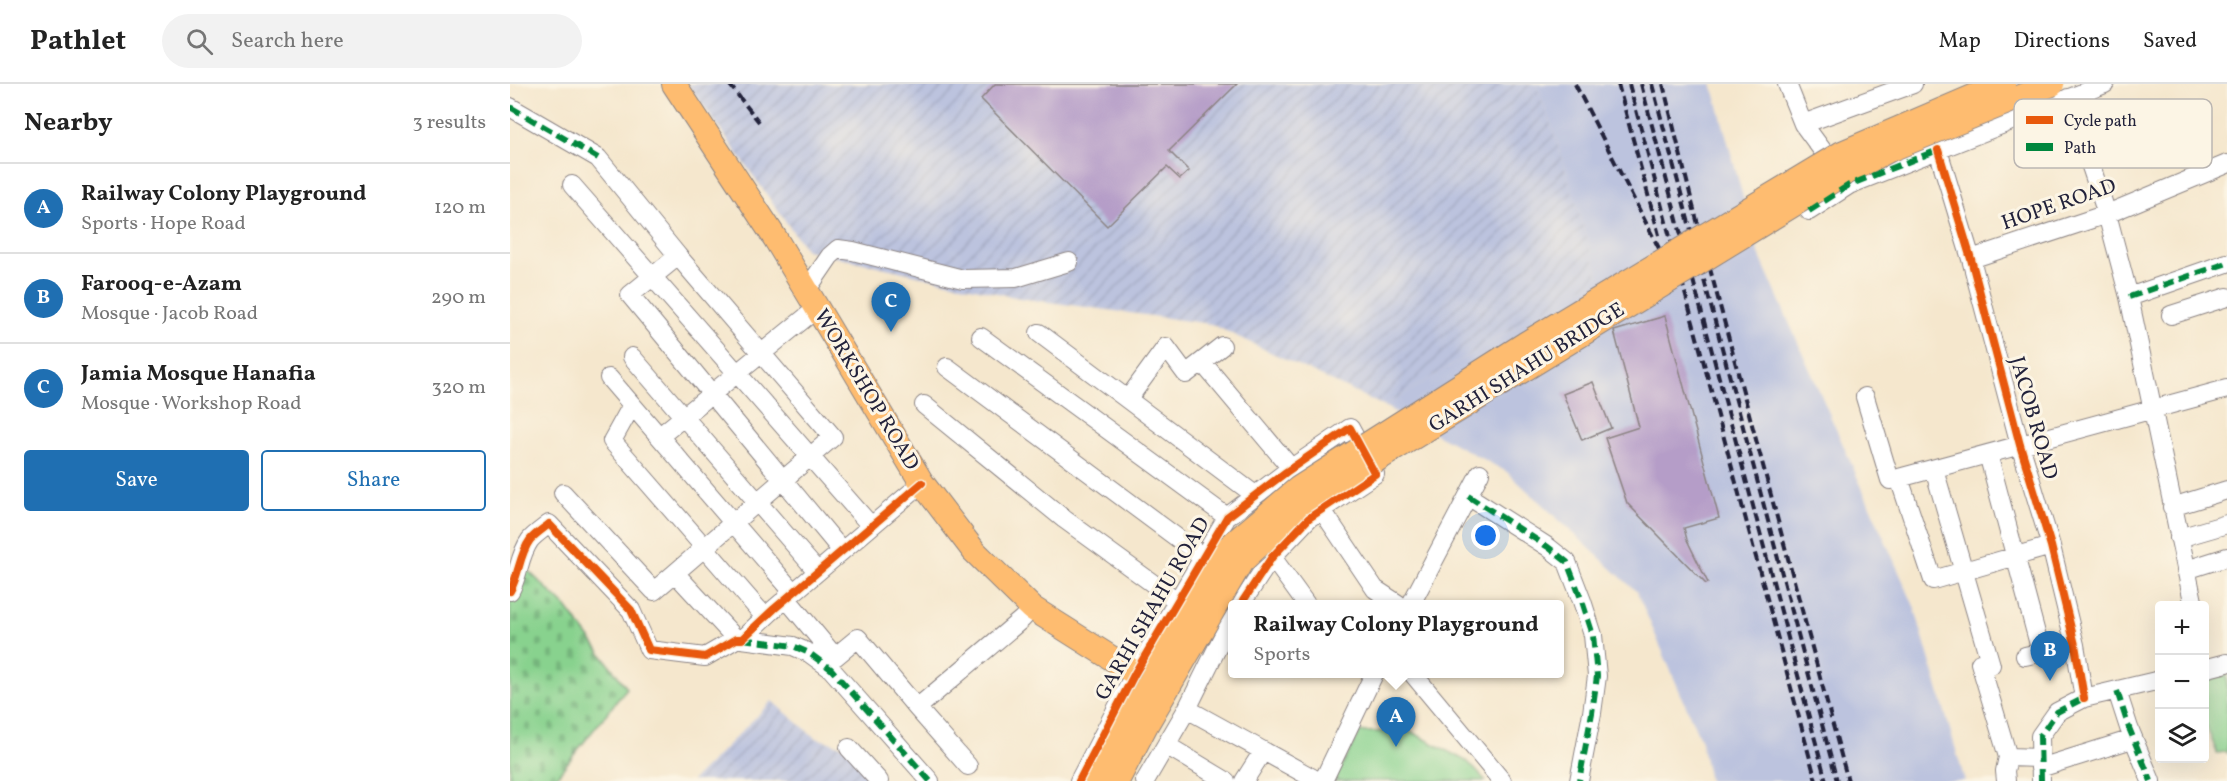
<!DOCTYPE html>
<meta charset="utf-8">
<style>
body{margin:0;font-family:Vollkorn,serif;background:#f2f2f2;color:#222}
.controls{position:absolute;right:18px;bottom:18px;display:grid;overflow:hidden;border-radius:6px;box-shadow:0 6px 24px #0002}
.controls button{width:54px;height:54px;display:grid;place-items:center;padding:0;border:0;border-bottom:2px solid #e0e0e0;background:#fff;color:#222;font:30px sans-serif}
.you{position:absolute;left:976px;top:452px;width:21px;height:21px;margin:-15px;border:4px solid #fff;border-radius:50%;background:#1a73e8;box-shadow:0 0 0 9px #1a73e833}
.badge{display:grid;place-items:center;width:39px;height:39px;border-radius:50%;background:#1f6fb2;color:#fff;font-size:20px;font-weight:700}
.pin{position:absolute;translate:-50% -50px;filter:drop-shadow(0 2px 3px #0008)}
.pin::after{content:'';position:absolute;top:32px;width:21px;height:18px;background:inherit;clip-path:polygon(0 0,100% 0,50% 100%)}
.popup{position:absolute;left:718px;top:516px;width:336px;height:78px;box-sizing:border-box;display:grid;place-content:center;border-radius:6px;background:#fff;filter:drop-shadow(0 2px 4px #0005);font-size:20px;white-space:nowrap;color:#767676}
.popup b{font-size:22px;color:#222}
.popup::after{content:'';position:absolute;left:50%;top:100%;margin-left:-12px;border:12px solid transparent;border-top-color:#fff}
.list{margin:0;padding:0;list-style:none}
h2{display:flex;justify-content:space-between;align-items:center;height:78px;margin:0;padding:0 24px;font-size:26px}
h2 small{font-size:20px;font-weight:400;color:#767676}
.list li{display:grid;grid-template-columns:39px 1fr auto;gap:18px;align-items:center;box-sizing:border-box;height:90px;padding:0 24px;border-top:2px solid #e0e0e0}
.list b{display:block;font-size:22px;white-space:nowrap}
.list p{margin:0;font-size:20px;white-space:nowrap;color:#767676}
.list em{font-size:20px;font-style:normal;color:#767676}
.actions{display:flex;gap:12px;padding:18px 24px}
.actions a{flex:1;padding:14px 0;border:2px solid #1f6fb2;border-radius:6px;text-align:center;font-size:21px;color:#1f6fb2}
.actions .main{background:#1f6fb2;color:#fff}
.icon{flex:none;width:33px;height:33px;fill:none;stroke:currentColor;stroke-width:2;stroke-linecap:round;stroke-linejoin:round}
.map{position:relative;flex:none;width:1717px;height:697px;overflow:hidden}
header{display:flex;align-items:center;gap:36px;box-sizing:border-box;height:84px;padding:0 30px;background:#fff;border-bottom:2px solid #e0e0e0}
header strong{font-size:28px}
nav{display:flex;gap:33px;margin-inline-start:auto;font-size:21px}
.search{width:420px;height:54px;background:#f2f2f2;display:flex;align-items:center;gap:15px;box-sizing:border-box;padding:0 21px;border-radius:33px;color:#767676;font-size:22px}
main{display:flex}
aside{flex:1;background:#fff}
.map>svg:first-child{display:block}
.industrial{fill:url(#industrial-furrows)}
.railway{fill:#bcc3de}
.cemetery{fill:url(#cemetery-stones);stroke:#557a64;stroke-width:1.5}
.garden{fill:#88d28e;stroke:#557a64;stroke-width:1.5}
.building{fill:#b59dc8}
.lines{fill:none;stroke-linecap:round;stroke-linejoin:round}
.minor-casing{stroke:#8c8484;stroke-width:20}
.major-casing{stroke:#8c8484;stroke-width:26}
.minor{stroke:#fff;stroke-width:18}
.major{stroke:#febc70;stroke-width:24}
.rail{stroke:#22223b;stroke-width:4;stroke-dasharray:9 4.5;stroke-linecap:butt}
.major-bridge-casing{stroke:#8c8484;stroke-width:26;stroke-linecap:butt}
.major-bridge{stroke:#febc70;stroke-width:24}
.quiet{stroke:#00873e;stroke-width:6;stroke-dasharray:12 6;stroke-linecap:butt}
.cycleway-casing{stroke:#fcf5e5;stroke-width:11}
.cycleway{stroke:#e8590c;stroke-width:8}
.labels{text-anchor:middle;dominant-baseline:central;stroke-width:6;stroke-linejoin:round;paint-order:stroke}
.street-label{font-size:21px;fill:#22223b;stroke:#fcf5e5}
.key{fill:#fcf5e5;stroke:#bbb6b2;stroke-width:1.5}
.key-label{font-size:16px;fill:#22223b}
</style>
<header>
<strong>Pathlet</strong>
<div class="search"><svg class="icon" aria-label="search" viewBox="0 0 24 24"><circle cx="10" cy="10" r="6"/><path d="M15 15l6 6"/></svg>Search here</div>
<nav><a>Map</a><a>Directions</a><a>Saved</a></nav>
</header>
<main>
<aside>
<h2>Nearby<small>3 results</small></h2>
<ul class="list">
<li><span class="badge">A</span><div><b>Railway Colony Playground</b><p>Sports · Hope Road</p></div><em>120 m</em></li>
<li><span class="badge">B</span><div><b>Farooq-e-Azam</b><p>Mosque · Jacob Road</p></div><em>290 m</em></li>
<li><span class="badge">C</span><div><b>Jamia Mosque Hanafia</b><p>Mosque · Workshop Road</p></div><em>320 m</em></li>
</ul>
<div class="actions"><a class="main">Save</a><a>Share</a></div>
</aside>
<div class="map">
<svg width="1717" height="697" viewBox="0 0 1717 697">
<defs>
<pattern id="industrial-furrows" width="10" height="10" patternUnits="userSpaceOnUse" patternTransform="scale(1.5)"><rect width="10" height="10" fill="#bcc3de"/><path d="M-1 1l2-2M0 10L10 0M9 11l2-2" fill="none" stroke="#a1a7bf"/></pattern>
<pattern id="cemetery-stones" width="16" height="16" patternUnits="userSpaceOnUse" patternTransform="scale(1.5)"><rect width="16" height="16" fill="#88d28e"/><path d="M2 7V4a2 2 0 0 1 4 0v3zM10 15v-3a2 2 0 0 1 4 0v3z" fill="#75b47b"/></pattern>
</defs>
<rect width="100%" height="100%" fill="#fcf5e5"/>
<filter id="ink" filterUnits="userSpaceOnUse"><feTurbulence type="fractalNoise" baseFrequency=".0167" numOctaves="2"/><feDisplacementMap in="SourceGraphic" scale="12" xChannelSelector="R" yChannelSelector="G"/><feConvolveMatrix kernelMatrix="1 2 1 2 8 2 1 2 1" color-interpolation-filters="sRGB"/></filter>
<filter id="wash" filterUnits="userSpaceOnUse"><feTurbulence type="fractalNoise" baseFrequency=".008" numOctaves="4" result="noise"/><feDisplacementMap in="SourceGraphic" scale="24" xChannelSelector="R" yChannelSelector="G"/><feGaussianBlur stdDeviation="1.35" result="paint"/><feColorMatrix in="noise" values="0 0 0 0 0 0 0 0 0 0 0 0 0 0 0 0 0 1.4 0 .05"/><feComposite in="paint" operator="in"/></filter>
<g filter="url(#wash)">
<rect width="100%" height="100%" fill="#f5e7cd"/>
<path class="industrial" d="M178 0H1026L1043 46 1089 193 874 322 701 240 509 214 296 166Z
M262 617 306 654 339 664 369 697H182Z"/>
<path class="railway" d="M1026 0H1202L1248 168 1404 522 1455 697H1199L1191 657 1127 508 997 388 874 322 1089 193 1043 46Z"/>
<path class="cemetery" d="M9 478 56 523 117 604 43 697H0V497Z"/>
<path class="garden" d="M1717 590V670L1716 668 1707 669 1695 638V596Z
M900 647 958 678 976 697H824L850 648Z"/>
<g id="blocks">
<path class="building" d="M485 0H727L659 67 679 87 670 95 657 83 597 142 471 15Z
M1155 232 1209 434 1174 444 1177 456 1198 499 1196 500 1117 419 1095 354 1129 343 1104 247Z
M1083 298 1101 344 1072 356 1053 310Z"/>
</g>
</g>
<g filter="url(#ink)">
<use href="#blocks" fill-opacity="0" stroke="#8c8484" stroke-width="1.5"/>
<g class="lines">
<defs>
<path id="minor" d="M1277 0 1293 40 1327 86
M1558 14 1597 130 1619 213 1684 522
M0 23 88 74 168 172 323 353 165 489
M1293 40 1403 0
M1428 66 1461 175 1510 361 1541 462 1565 561 1574 614
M62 101 361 442
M1299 127 1339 101 1595 0
M168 172 120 211 332 467
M1461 175 1597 130 1717 80
M296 207 320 172 328 165 343 167 453 195 506 194 559 178
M1619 213 1717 179
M1661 231 1717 213
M529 249 745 411
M471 253 717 433
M122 273 307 487
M692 278 781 384
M437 283 693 473
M99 294 283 508
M1355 313 1380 396 1389 394
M618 315 656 263 676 290 712 262
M122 321 102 357 255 533
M414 321 554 435 667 517
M150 352 306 225
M1478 370 1531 568
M1424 385 1481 581
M53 409 144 507 165 489 226 555
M958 412 1038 463 1057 478 1072 517 1083 551 1087 592 1082 629 1069 697
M1662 423 1717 406
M812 426 865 505 888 520
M1669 454 1717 440
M1541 462 1423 496 1389 394 1717 305
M762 473 796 520
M1676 486 1717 473
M0 507C9 491 9 471 20 456 25 450 33 445 39 440L121 526 139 566 195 573 226 555H232L264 525 412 399
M276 514 325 573 348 554 407 624 458 682
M901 520 970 389
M232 555 283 562 299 569 321 585 420 697
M1515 572 1565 561
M1470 579 1498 673 1530 674
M1694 585 1717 579
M903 590 992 697
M1607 607 1619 644 1641 697
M407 624 512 535 522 524
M677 625 808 697
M656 661 716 697
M339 664 369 697
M1530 684 1616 657
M569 697 625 589 717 433 776 388 840 344 865 390 799 434 762 473 731 520
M635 697 677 625 722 534
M734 697 753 667
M813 697 864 590
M1496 697 1495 687 1498 673
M1531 697 1530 652 1547 628 1574 614 1650 596"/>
<path id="major" d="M164 0 265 154 412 399 464 467 522 524 625 589"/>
</defs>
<use href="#minor" class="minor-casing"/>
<use href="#major" class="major-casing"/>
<use href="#minor" class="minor"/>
<use href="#major" class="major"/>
<path class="rail" d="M219 0 249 38
M1065 0 1157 180
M1108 0 1149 151
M1119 0 1306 697
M1131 0 1316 697
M1142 0 1327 697
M1153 0 1182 118 1338 697"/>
<defs>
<path id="major-bridge" d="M587 697 659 563 719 463 789 404 1015 260 1332 69 1493 0
M607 697 636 641 731 478 791 422 1330 92 1381 65 1542 0"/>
</defs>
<use href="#major-bridge" class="major-bridge-casing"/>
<use href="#major-bridge" class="major-bridge"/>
<path class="quiet" d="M0 23 88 74
M1299 127 1339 101 1428 66
M1619 213 1717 179
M958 412 1038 463 1057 478 1072 517 1083 551 1087 592 1082 629 1069 697
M232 555 283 562 299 569 321 585 420 697
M1607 607 1619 644 1641 697
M1531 697 1530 652 1547 628 1574 614"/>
<defs>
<path id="cycleway" d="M1428 66 1461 175 1510 361 1541 462 1565 561 1574 614
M0 507C9 491 9 471 20 456 25 450 33 445 39 440L121 526 139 566 195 573 226 555H232L264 525 412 399
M569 697 625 589 717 433 776 388 840 344 865 390 799 434 762 473 731 520"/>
</defs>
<use href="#cycleway" class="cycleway-casing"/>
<use href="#cycleway" class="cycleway"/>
</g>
</g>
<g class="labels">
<g class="street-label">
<text transform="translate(1549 121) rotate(-19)">HOPE ROAD</text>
<text transform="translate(1017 284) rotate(-32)">GARHI SHAHU BRIDGE</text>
<text transform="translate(356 306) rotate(59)">WORKSHOP ROAD</text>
<text transform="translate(1523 334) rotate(74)">JACOB ROAD</text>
<text transform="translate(643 525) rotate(-60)">GARHI SHAHU ROAD</text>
</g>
</g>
<rect x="1504" y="15" width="198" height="69" rx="9" class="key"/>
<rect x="1516" y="32" width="27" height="8" fill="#e8590c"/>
<rect x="1516" y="59" width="27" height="8" fill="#00873e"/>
<g class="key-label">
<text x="1554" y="42">Cycle path</text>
<text x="1554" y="69">Path</text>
</g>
</svg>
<div class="controls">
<button>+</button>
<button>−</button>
<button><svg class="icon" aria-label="layers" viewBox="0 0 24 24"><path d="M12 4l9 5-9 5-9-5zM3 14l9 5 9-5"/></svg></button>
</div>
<div class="you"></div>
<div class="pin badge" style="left:886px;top:663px">A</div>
<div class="popup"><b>Railway Colony Playground</b>Sports</div>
<div class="pin badge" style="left:1540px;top:597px">B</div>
<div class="pin badge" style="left:381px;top:248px">C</div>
</div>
</main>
